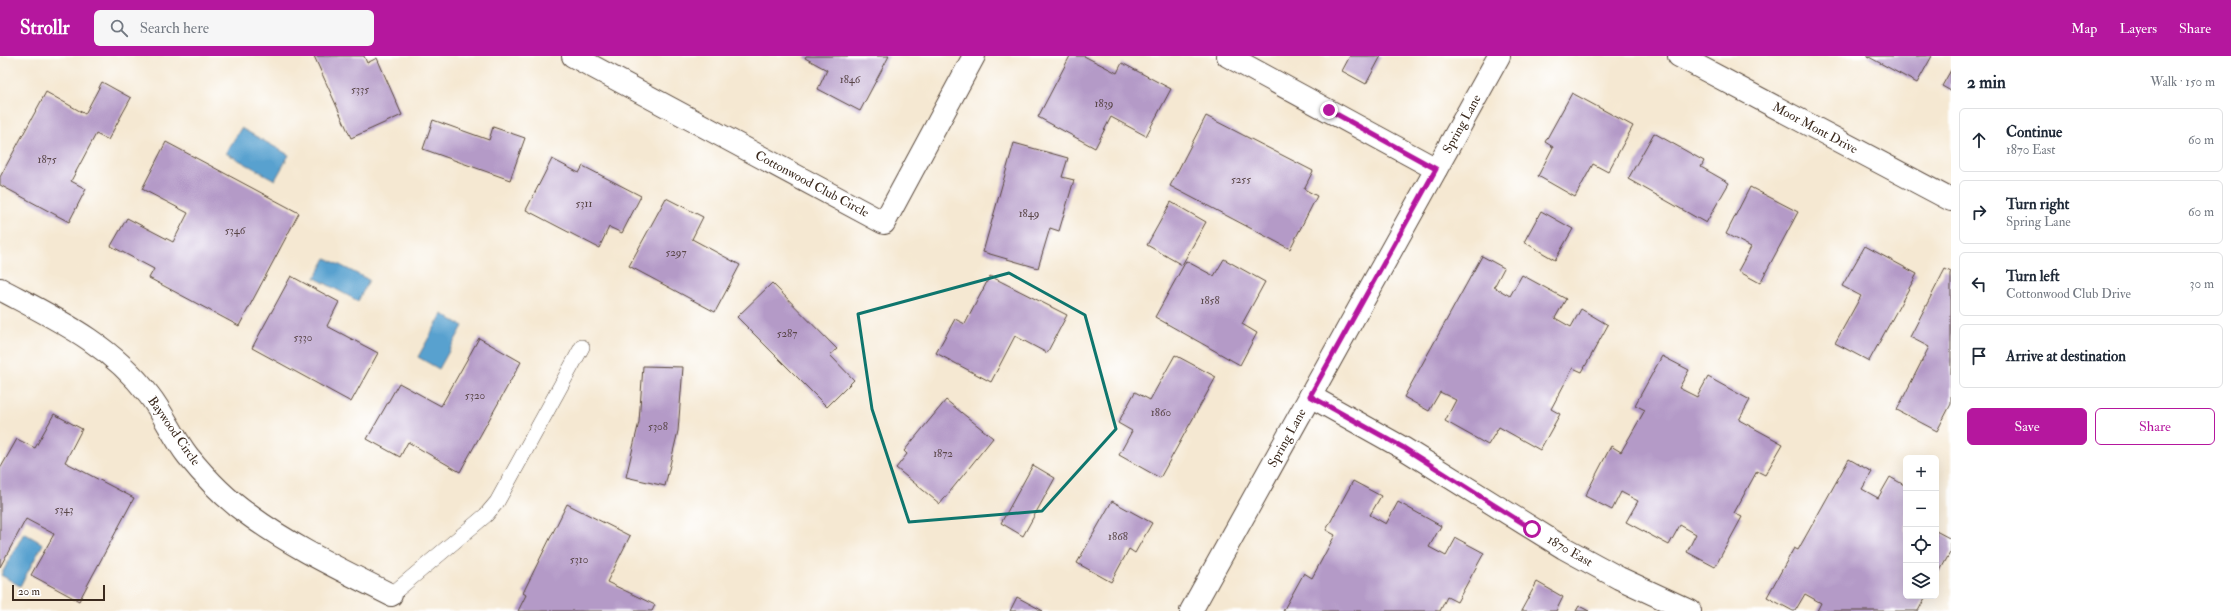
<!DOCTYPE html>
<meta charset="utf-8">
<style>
body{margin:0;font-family:"IM FELL Double Pica",serif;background:#f6f6f7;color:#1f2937}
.controls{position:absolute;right:12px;bottom:12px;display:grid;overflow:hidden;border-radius:6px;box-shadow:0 4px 16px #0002}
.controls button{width:36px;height:36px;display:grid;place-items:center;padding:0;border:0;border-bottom:1px solid #e0e1e3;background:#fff;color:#1f2937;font:20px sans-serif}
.scale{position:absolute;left:12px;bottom:10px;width:93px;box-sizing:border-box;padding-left:4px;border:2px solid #3b2a1e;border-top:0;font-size:11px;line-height:14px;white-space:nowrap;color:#3b2a1e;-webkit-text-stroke:3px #fff;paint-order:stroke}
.stop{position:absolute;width:12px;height:12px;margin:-9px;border:3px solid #b5179e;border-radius:50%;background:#fff}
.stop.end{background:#b5179e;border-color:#fff;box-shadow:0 1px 4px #0008}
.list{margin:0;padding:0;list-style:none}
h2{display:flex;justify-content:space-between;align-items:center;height:52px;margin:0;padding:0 16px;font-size:17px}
h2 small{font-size:13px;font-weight:400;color:#747a83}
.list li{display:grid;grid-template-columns:26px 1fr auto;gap:12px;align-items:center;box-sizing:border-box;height:64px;margin:0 8px 8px;padding:0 8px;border:1px solid #e0e1e3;border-radius:6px}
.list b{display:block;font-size:15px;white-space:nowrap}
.list p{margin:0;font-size:13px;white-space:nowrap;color:#747a83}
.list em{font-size:13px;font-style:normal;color:#747a83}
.actions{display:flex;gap:8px;padding:12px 16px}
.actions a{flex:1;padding:9px 0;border:1px solid #b5179e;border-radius:6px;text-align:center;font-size:14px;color:#b5179e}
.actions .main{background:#b5179e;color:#fff}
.icon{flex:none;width:22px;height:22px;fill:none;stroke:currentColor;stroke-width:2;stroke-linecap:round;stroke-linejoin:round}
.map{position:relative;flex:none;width:1951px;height:555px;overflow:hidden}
header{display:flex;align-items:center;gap:24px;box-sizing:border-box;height:56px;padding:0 20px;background:#b5179e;color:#fff}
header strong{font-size:19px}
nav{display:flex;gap:22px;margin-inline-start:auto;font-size:14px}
.search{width:280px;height:36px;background:#f6f6f7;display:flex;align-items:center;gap:10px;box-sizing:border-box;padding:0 14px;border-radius:6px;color:#747a83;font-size:15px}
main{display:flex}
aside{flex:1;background:#fff}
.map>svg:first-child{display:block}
.water{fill:#58a1cf;stroke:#4a6676}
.building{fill:#b49ac7}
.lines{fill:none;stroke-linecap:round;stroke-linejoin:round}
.service-casing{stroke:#574639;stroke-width:16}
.minor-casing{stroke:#574639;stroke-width:24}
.tertiary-casing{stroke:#574639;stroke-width:24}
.service{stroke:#fff;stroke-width:15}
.minor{stroke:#fff;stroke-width:22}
.tertiary{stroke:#fff;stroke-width:22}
.route{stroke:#b5179e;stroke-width:5}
.marked{fill:none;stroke:#0f766e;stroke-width:3;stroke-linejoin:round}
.labels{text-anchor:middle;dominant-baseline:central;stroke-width:3;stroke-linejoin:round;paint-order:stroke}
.number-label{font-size:11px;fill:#594648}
.street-label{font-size:13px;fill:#3b2a1e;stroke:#fff}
</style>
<header>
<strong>Strollr</strong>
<div class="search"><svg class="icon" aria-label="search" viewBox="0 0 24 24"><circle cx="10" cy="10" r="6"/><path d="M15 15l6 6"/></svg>Search here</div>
<nav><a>Map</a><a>Layers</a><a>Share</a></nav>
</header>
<main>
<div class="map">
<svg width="1951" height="555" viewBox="0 0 1951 555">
<rect width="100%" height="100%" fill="#fff"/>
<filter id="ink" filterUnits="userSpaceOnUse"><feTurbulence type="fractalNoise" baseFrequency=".025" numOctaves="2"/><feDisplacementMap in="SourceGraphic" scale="8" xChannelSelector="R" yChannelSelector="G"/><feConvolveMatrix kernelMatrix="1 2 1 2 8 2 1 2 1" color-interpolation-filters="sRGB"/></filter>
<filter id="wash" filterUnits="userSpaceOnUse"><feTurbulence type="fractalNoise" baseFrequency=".012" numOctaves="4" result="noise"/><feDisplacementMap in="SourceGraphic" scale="16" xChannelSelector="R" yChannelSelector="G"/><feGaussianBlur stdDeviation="0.9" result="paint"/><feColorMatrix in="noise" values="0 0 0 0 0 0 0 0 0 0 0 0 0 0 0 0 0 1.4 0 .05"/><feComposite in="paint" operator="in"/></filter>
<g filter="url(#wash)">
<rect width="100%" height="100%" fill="#f5e8d2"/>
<path class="water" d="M241 72 289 99 275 124 226 97Z
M326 202 369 224 358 245 315 222Z
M442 258 463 270 439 313 418 301Z
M24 477 43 488 20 530 1 519Z"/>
<g id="blocks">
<path class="building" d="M314 0H364L367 7 377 2 402 59 351 82Z
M806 0H889L860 55 818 33 827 14 805 2Z
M1070 0H1084L1117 17 1122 7 1171 33 1146 80 1111 61 1095 92 1038 61Z
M1350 0H1381L1366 28 1342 15Z
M1867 0H1932L1917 27Z
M1951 14V35L1942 30Z
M102 26 131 42 108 84 96 78 71 125 86 133 69 166 0 129V121L46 36 85 58Z
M1572 37 1633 70 1608 116 1593 108 1575 141 1538 120 1553 91 1545 86Z
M1206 60 1313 115 1304 133 1317 140 1290 193 1170 130Z
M433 64 489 84 493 71 525 82 510 124 423 93Z
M1654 77 1704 105 1701 111 1729 127 1706 167 1628 123Z
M166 86 299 157 239 270 149 222 154 213 111 190 127 162 173 186 188 157 142 133Z
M1014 87 1068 102 1062 121 1074 124 1059 175 1050 172 1038 212 983 196Z
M552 103 579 117 583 110 641 140 622 177 609 171 599 192 526 154Z
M1750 131 1798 156 1760 227 1738 215 1751 191 1726 178Z
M666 142 703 161 692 183 740 209 715 256 629 210Z
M1171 146 1206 166 1182 209 1147 189Z
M1541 155 1573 173 1555 204 1524 186Z
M1865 190 1917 218 1869 305 1835 287 1861 240 1842 230Z
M1482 200 1504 212 1494 231 1510 240 1522 219 1566 243 1555 262 1571 271 1581 253 1608 269 1582 316 1573 312 1551 353 1560 358 1540 394 1499 371 1488 389 1445 365 1456 344 1440 336 1429 355 1404 341Z
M1224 203 1265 226 1242 268 1257 277 1240 309 1155 261 1186 205 1214 220Z
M1945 213 1951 216V348L1937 375 1897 354 1929 291 1910 281Z
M291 220 339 246 327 270 378 297 351 346 252 292Z
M990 220 1067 259 1047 297 1015 280 991 326 936 297 955 263 965 268Z
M772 227 837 293 830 299 854 324 827 351 737 261Z
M479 282 521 306 460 416 408 386 400 401 367 383 399 327 441 350Z
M1175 299 1216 321 1160 422 1119 399 1132 375 1118 367 1135 336 1150 344Z
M1662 300 1689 314 1679 332 1697 341 1708 321 1750 344 1739 364 1783 388 1765 419 1757 415 1734 457 1742 461 1715 511 1687 496 1696 478 1680 469 1669 489 1626 466 1638 445 1621 436 1612 454 1585 440 1611 390 1621 396 1645 354 1635 349Z
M643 310 683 311 678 375 665 430 626 421 639 366Z
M946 344 993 382 940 448 896 412 907 398 904 395Z
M54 358 82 373 65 406 134 442 79 545 31 519 54 478 26 463 0 511V413L17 383 35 392Z
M1849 403 1872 416 1862 433 1878 442 1890 421 1906 430V540H1926L1918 555H1817L1821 547 1805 538 1795 555H1793L1767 541 1794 492 1798 494Z
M1033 409 1055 422 1023 480 1001 467Z
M1353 425 1381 440 1370 459 1386 468 1398 446 1441 470 1429 491 1446 500 1456 482 1484 497 1457 546 1447 541 1440 555H1283L1304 517 1312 522 1335 479 1326 474Z
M1112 445 1152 467 1135 497 1129 493 1111 526 1077 507Z
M567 448 630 480 607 526 655 549 652 555H518L526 539 523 537Z
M1936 475 1951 483V495L1936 522Z
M1537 526 1563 541 1556 555H1521Z
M1017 541 1043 555H1010Z
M1579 550 1589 555H1576Z"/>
</g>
</g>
<g filter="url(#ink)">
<use href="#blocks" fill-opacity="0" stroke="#574639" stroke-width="1"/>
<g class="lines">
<defs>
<path id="service" d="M391 539 486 459 497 446 582 291"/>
<path id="minor" d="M573 0 884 167 974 0
M1228 0 1436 113
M1679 0 1951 144
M0 233C56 263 109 287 149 339 164 358 173 381 188 400 205 421 227 444 249 459 292 491 344 515 391 539
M1310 340 1403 392 1564 492 1619 522 1690 555"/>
<path id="tertiary" d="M1191 555 1499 0"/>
</defs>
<use href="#service" class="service-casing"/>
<use href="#minor" class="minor-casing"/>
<use href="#tertiary" class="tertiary-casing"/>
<use href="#service" class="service"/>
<use href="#minor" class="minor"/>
<use href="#tertiary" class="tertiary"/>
</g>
</g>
<g class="lines" filter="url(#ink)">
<path class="route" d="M1329 54 1436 113 1310 340 1404 392 1532 473"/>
</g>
<path class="marked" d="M1009 217 1085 259 1116 373 1042 455 909 466 872 353 858 258Z"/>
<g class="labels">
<g class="number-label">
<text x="850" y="23">1846</text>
<text x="360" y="33">5335</text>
<text x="1104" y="47">1839</text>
<text x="47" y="103">1875</text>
<text x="1241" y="123">5255</text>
<text x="584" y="147">5311</text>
<text x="1029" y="157">1849</text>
<text x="235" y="174">5346</text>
<text x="676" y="196">5297</text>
<text x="1210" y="244">1858</text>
<text x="787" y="277">5287</text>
<text x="303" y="281">5330</text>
<text x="475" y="339">5320</text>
<text x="1161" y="356">1860</text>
<text x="658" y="370">5308</text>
<text x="943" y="397">1872</text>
<text x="64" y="453">5343</text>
<text x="1118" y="480">1868</text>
<text x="579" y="503">5310</text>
</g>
<g class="street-label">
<text transform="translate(1462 68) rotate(-61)">Spring Lane</text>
<text transform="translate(1815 72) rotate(28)">Moor Mont Drive</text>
<text transform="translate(812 128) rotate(28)">Cottonwood Club Circle</text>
<text transform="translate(174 375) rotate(55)">Baywood Circle</text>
<text transform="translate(1287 382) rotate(-61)">Spring Lane</text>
<text transform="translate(1570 495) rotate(30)">1870 East</text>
</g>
</g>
</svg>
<div class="controls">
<button>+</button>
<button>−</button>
<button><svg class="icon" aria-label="locate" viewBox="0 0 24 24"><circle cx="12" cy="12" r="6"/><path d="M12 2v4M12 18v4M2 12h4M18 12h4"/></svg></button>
<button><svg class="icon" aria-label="layers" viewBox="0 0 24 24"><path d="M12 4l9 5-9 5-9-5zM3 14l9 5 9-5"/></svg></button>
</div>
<div class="scale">20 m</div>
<div class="stop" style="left:1532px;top:473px"></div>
<div class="stop end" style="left:1329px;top:54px"></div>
</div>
<aside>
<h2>2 min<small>Walk · 150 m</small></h2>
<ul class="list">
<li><svg class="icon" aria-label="ahead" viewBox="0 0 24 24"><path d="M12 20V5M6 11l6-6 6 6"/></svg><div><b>Continue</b><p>1870 East</p></div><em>60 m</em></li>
<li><svg class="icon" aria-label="right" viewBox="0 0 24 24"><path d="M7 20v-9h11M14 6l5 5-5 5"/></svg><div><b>Turn right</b><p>Spring Lane</p></div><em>60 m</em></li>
<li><svg class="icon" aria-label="left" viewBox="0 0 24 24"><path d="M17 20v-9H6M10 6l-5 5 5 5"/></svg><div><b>Turn left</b><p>Cottonwood Club Drive</p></div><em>30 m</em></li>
<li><svg class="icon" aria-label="arrive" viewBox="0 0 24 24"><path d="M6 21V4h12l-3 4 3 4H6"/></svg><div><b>Arrive at destination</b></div></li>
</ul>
<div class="actions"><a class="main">Save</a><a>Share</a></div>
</aside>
</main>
